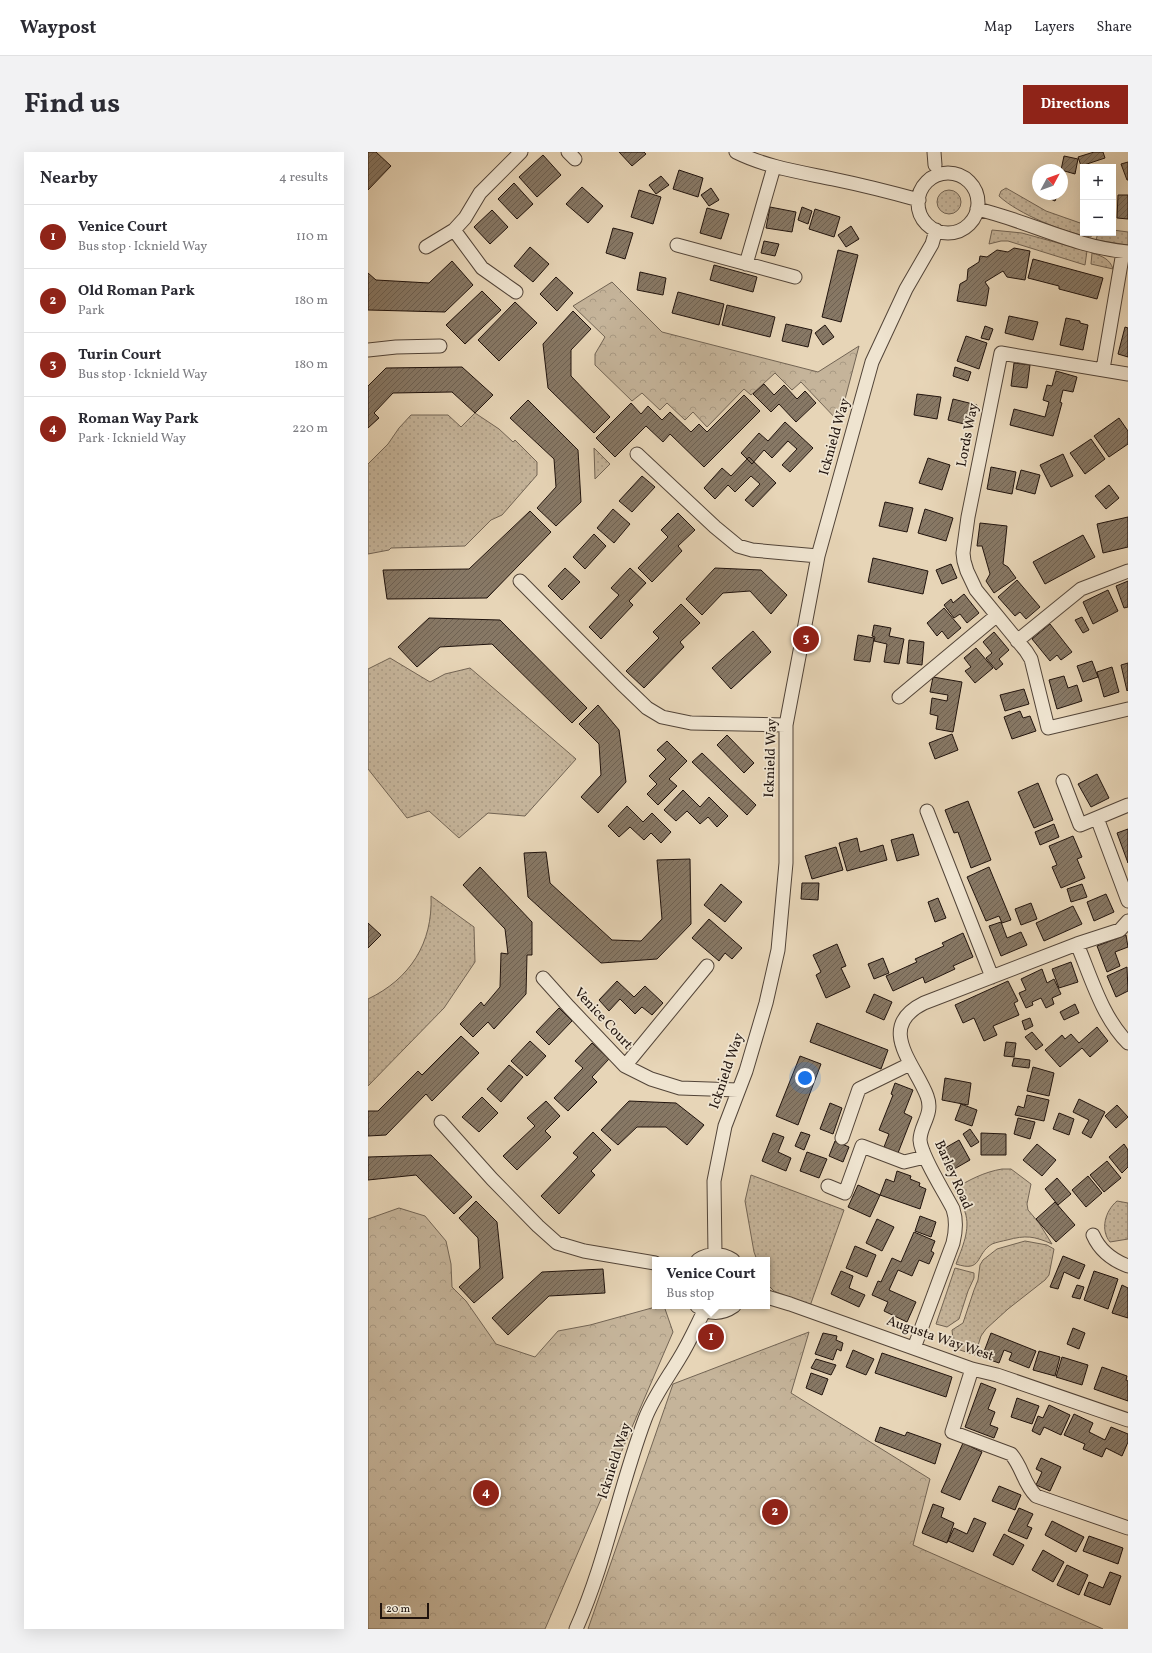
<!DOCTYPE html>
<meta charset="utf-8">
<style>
body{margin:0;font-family:Vollkorn,serif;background:#f2f2f3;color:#2b2b33}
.controls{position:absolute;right:12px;top:12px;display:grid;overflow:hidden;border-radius:0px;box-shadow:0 4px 16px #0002}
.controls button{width:36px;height:36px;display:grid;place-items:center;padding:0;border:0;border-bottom:1px solid #e1e1e2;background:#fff;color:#2b2b33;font:20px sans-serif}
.compass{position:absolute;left:664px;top:12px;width:36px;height:36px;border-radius:50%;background:#fff;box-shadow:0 4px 16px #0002;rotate:49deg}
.scale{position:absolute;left:12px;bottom:10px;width:49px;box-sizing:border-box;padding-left:4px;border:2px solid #20130d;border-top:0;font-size:11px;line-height:14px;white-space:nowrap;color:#20130d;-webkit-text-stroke:3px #efe4d0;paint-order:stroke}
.you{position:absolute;left:437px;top:926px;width:14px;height:14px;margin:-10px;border:3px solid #fff;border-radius:50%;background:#1a73e8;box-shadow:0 0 0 6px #1a73e833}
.badge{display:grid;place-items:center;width:26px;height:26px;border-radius:50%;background:#8f2418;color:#fff;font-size:13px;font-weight:700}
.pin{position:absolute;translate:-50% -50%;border:2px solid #fff;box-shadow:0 1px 4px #0006}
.popup{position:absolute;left:284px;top:1105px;width:118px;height:52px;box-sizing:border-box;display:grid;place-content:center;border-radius:0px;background:#fff;filter:drop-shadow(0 1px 3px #0005);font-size:13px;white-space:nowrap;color:#7c7c81}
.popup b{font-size:15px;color:#2b2b33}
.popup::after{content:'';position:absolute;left:50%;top:100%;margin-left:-8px;border:8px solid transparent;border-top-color:#fff}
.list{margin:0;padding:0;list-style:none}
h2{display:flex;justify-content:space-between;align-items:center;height:52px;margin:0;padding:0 16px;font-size:17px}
h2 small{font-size:13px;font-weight:400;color:#7c7c81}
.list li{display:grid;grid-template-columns:26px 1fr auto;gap:12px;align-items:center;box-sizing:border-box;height:64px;padding:0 16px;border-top:1px solid #e1e1e2}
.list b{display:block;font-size:15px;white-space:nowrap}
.list p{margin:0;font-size:13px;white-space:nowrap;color:#7c7c81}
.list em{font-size:13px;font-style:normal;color:#7c7c81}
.map{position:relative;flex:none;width:760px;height:1477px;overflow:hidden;border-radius:0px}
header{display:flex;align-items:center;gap:24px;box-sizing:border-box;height:56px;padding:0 20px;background:#fff;border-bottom:1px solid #e1e1e2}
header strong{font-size:19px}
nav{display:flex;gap:22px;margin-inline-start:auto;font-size:14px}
.intro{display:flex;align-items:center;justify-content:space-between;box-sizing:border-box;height:96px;padding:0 24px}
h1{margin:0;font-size:28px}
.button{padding:10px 18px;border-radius:0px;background:#8f2418;color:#fff;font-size:14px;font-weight:700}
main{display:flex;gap:24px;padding:0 24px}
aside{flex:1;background:#fff;border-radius:0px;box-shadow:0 4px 16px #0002}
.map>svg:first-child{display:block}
.grass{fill:url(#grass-dots);stroke:#726454}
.park{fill:url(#park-crowns);stroke:#726454}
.building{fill:url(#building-hatch);stroke:#20130d}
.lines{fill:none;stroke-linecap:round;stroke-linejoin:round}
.street-casing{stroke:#524438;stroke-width:15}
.street{stroke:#efe4d0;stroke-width:13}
.labels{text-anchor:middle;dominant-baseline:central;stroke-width:3.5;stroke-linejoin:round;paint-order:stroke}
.street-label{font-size:14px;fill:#20130d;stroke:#efe4d0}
</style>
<header>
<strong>Waypost</strong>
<nav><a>Map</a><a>Layers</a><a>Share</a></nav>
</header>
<div class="intro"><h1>Find us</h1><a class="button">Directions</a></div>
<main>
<aside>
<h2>Nearby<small>4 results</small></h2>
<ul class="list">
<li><span class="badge">1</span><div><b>Venice Court</b><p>Bus stop · Icknield Way</p></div><em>110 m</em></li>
<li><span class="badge">2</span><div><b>Old Roman Park</b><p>Park</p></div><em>180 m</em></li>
<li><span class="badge">3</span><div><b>Turin Court</b><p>Bus stop · Icknield Way</p></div><em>180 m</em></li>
<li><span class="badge">4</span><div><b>Roman Way Park</b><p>Park · Icknield Way</p></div><em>220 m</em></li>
</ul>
</aside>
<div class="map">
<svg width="760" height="1477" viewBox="0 0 760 1477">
<defs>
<pattern id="grass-dots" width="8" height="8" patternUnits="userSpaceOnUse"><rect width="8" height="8" fill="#c5b49a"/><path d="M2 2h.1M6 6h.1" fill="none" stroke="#a99a84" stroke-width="1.8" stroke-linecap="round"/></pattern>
<pattern id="park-crowns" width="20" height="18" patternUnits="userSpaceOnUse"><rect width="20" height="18" fill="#c5b49a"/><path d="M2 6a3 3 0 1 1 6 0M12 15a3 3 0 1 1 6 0" fill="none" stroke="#a99a84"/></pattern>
<pattern id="building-hatch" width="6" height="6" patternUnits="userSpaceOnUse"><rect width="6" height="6" fill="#877865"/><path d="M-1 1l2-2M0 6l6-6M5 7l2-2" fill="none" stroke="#6e6152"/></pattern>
</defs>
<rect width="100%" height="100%" fill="#e7d5b7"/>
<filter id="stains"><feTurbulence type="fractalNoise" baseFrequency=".005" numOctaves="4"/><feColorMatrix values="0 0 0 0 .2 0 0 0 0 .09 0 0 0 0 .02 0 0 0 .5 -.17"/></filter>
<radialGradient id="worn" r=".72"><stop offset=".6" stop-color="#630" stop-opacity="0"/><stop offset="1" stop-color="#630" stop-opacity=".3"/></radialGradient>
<path class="grass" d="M638 36 678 59 715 72V81H724L723 85C697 81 650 62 631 44L633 39Z
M569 50a12 12 0 1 1 24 0a12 12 0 1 1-24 0Z
M624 78 654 81 719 99 717 113 640 89H633L621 92Z
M745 78 760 80V93L728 88 730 81H745Z
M724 101C734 104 742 107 745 117L723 112Z
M107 261 131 277 145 290 147 288 169 310V323L134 363 123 368 97 394 23 396 21 398 0 402V312L20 292 31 276 43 263H80L93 275Z
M226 296 242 312 227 327Z
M22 506 62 530 77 522 102 516 208 607 157 664 120 661 91 686 61 659 39 666 0 617V517Z
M63 744 106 775 107 810 76 856 0 934V847C42 827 65 791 63 744Z
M634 1017H643L663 1032 659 1052 660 1058 671 1071 684 1092C666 1084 658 1083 639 1088 635 1089 629 1090 624 1092 607 1102 615 1121 588 1112 594 1096 603 1077 597 1060 595 1052 590 1044 586 1037 601 1028 616 1020 634 1017Z
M383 1023 476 1058 442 1154 406 1139 399 1132V1108H389L386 1100 377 1049Z
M749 1049 760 1051V1087L742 1090C732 1078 737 1059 749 1049Z
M657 1089 679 1093 686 1097 681 1123 677 1128 640 1157 618 1177 613 1184 607 1203 586 1196 584 1178 595 1171 606 1138 610 1128 612 1113 615 1108 629 1097Z
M587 1116 606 1121V1126L600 1139 591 1167 579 1175 568 1172Z"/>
<path class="park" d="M244 130 294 180 450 220 491 194 471 270 433 230 424 238 407 221 383 243 376 237 339 275 325 260 317 268 299 251 292 258 274 241 264 249 227 213V202L237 185 205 154Z
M31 1056 57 1064 78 1089 83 1112 84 1135 98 1149 128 1192 167 1205 190 1179 222 1173 291 1154H296L305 1180 177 1477H0V1067Z
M441 1180 423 1241 562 1327 545 1393 735 1477H220L305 1232Z"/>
<path class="building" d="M0 0H8L23 14 0 38Z
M251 0H276L278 2 264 14Z
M726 0H735L737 6 713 14 710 5Z
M175 3 193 23 169 45 151 25Z
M696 4 710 7 707 22 693 18Z
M760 10V28H759L753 12Z
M311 18 335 26 330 45 305 37Z
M293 24 301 33 288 42 281 33Z
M146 31 165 52 149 67 130 47Z
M214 35 235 54 220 71 198 52Z
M343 36 351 48 341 54 333 43Z
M271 38 293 45 285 72 263 65Z
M672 42H690L687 49Z
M750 43H760V67L749 66Z
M402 55 428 60 424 80 398 76Z
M434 55 444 59 440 72 430 68Z
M339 56 361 62 353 87 332 81Z
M447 57 472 65 466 85 441 77Z
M124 58 140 75 122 92 106 75Z
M483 74 491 87 478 95 470 83Z
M245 76 265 81 257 107 238 101Z
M396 89 411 92 407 104 393 101Z
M162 95 181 112 165 130 146 114Z
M646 96 662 99 657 128 639 125 635 119 617 130 621 136 618 154 589 149 592 132 599 128 600 117 611 110 612 104 619 105 629 98 640 100Z
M470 98 490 103 473 170 454 165Z
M665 107 735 126 729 147 691 137V134L660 126Z
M84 109 105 133 77 160 0 158V121L8 128 61 131Z
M346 113 389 125 385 140 342 128Z
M272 120 298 126 295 143 269 138Z
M188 125 205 141 189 159 172 142Z
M114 139 133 158 97 192 78 173Z
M310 140 356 152 351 173 304 161Z
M147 150 169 171 131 209 110 188Z
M359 153 407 165 402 185 354 173Z
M205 159 223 177 203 198V224L242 265 226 281 180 236 175 192Z
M641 164 670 170 665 188 637 181Z
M698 166 712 169V171L720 173 715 198 692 193Z
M418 172 444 178 440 195 414 189Z
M457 173 466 185 455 193 447 181Z
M617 174 625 177 621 188 613 186Z
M757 175 760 176V205L750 202Z
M598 184 619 191 611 217 589 209Z
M646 211 662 213 659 236 643 234Z
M94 215 125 243 107 261 84 240 25 241 6 261 11 266 0 276V234L18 216Z
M587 215 603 220 600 229 585 224Z
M688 219 709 225 705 240 695 238 692 250 694 251 685 284 642 273 646 257 677 265 681 250 675 248 679 233 684 234Z
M396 232 406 243 416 233 429 247 437 239 448 251 428 270 411 252 403 260 385 242Z
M549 242 573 245 569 267 546 263Z
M376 243 392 259 336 315 302 282 295 290 278 274 247 305 228 286 263 251 273 262 280 254 294 268 302 260 323 280 331 272 339 280Z
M585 247 609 253 604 274 580 268Z
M160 248 210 298 213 350 188 374 169 356 188 335 186 307 142 266Z
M751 266 760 279V292L741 305 726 284Z
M417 270 445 296 422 320 414 313 429 297 420 289 404 306 396 298 384 312 373 301 391 281 400 289Z
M723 287 737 307 717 322 702 301Z
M695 302 705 324 683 335 672 313Z
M381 305 408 331 385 355 377 348 392 332 383 324 367 340 360 333 347 347 336 336 354 316 363 324Z
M560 306 582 313 574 338 551 331Z
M623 315 648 320 644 342 619 337Z
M653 318 672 323 667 342 648 337Z
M274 324 287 335 264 360 251 349Z
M741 333 751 346 738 357 727 344Z
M517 350 545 356 539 380 511 374Z
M245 357 262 372 246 391 229 376Z
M557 357 585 366 578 389 550 381Z
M162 359 183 380 119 446 19 447 15 418 101 417Z
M310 361 327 378 310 394 314 399 284 430 270 416 300 385 293 378Z
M760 365V395L735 401 729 372Z
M612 371 639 374 635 412 640 415 648 426 626 441 618 429 622 422 614 394H609Z
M226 382 238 394 217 417 205 405Z
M715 383 727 405 677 432 665 410Z
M505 406 560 419 555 442 500 430Z
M583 412 589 426 574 432 568 418Z
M197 416 212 430 194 448 180 434Z
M262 416 278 431 261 449 265 453 233 487 221 475 251 443 243 436Z
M347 416 393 418 419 443 403 462 382 439 355 441 334 463 318 447Z
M649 428 672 455 658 467 652 460 647 464 630 445Z
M760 429V455L756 456 748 434Z
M740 438 750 459 725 472 715 450Z
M596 442 611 461 599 471 592 462 586 466 576 453 583 447 585 451Z
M313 452 332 471 312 490 316 495 276 536 258 519 291 486 285 480Z
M576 456 593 476 580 487 574 479 569 484 559 471Z
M714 465 721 478 715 481 707 468Z
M61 466 132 468 219 556 204 571 124 492 72 495 49 515 30 495Z
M682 472 704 500 693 508 689 503 682 509 664 487Z
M506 473 523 476 521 484 536 487 531 512 516 510 519 492 506 489 507 485 504 484Z
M385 479 403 500 363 537 344 516Z
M626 480 641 498 631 507 635 512 628 518 618 506 624 501 615 490Z
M490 483 506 486 502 510 486 508Z
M541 488 556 490 554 513 539 511Z
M608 496 625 516 607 531 597 519 603 515 596 506Z
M724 509 730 525 715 530 709 514Z
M760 511V538L759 539 753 513Z
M744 515 751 540 736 545 729 520Z
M696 524 700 536 709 533 714 549 689 557 681 528Z
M565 525 594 530 585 580 568 577 570 564 562 562 564 546 579 549 580 543 562 540Z
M656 537 661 552 637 559 632 543Z
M230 553 251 578 258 630 230 661 213 645 233 623 231 592 211 572Z
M652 559 655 566 662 564 668 579 644 587 636 565Z
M584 582 590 598 567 607 561 591Z
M359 583 386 611 376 621 349 593Z
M299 589 319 609 301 627 309 634 290 653 279 642 289 632 281 624 298 607 289 598Z
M334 601 388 653 379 663 324 610Z
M729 622 741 646 723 655 710 632Z
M670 631 685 668 666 676 650 640Z
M315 638 332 655 341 645 360 664 349 675 340 665 332 672 319 659 308 669 296 658Z
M600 649 623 708 603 716 590 680 586 681 577 658Z
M259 654 275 670 284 661 303 680 293 691 283 681 276 688 262 675 251 685 240 674Z
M686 672 691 685 672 693 667 680Z
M760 677V711L749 681Z
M545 682 551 703 529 709 523 688Z
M705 684 714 705 709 707 717 726 693 736 684 715 689 713 681 694Z
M489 686 492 700 515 693 519 708 479 719 471 691Z
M468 695 475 718 444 727 437 704Z
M178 700 182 731 244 788 273 789 294 767 289 708 322 707 323 772 289 807 233 811 160 745 156 701Z
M112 715 164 770V803H159L158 842 126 877 120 870 105 885 92 872 113 850 116 854 132 835 133 801 140 802 137 777 95 733Z
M621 715 643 768 634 771 631 764 618 769 599 725Z
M434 731H451L450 748 433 747Z
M353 732 374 750 357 770 336 753Z
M714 732 719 745 703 750 699 737Z
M738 742 746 760 726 769 719 750Z
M570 746 578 766 567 770 560 750Z
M663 751 669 767 653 773 647 757Z
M705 754 714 772 676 789 668 771Z
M341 767 374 796 364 807 357 801 351 809 324 786Z
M633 770 639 786 653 780 659 793 633 804 621 774Z
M0 771 13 783 0 796Z
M595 781 605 805 585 814 587 817 557 831 555 825 525 839 518 824 549 810 547 807 576 794 574 791Z
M758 783 760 795 747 800 752 814 739 820 729 794Z
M469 792 478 814 473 816 482 835 458 846 448 823 453 820 445 803Z
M515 806 521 821 506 827 500 812Z
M703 810 710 830 691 836 684 817Z
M759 815 760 839 748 845 739 824Z
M674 817 679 831 686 827 693 842 684 846 686 852 678 856 673 846 664 850 665 853 658 856 651 841 658 838 653 827Z
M249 829 266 845 277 834 295 851 284 863 274 855 267 862 252 847 241 859 231 848Z
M640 829 650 849 646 851 651 863 625 874 629 883 616 889 606 866 595 871 587 853Z
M506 842 524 850 516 868 498 860Z
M707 852 711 861 696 868 692 860Z
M191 856 204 869 181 893 168 880Z
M662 866 665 874 657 878 654 869Z
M449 871 520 898 513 917 442 890Z
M729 875 740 889 722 905 714 896 692 915 677 898 694 883 697 887 703 882 711 891Z
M664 880 675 893 668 898 657 885Z
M93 884 111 901 64 949 58 942 18 983 0 984V959H10L50 919 54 923Z
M162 889 178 904 159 924 143 909Z
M638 890 648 891 646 905 636 904Z
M224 891 241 907 224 925 229 930 200 959 186 946 215 916 207 909Z
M432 904 453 912 430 973 408 964Z
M646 906 662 908 661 916 644 914Z
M141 913 155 925 133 950 119 937Z
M665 915 686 921 681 944 659 939Z
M577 926 603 931 600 953 574 948Z
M527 931 545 938 536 961 544 965 530 1001 516 995 521 982 511 978 525 943 523 942Z
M659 943 681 948 676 969 647 963 650 954 656 956Z
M114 945 130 961 111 980 94 965Z
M711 947 737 960 723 986 714 981 721 968 705 960Z
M178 949 192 964 177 979 183 985 149 1018 135 1004 167 974 159 966Z
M261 949 308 951 336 973 319 993 298 975H269L250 993 233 978Z
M462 951 474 956 465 982 452 977Z
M593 952 609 958 604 974 587 968Z
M749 953 760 965 748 976 737 964Z
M691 961 706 967 701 983 685 977Z
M650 966 667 970 662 987 646 982Z
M602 977 611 990 603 995 595 982Z
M225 980 243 998 223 1019 227 1023 191 1062 173 1044 210 1005 205 1001Z
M433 980 442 983 436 998 427 994Z
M405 981 416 985 410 1000 423 1006 418 1019 394 1009Z
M613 981 638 982V1003H613Z
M591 988 602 1008 581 1020 570 1000Z
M467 989 481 995 475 1010 461 1004Z
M669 992 688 1008 674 1024 655 1008Z
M756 992 760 998V1015L754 1021 741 1005Z
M439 1000 459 1007 451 1026 432 1019Z
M63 1003 104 1045 86 1062 48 1023 0 1028V1005Z
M739 1009 753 1026 736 1040 722 1023Z
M529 1019 543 1024 542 1027 552 1031 551 1034 558 1037 552 1057 512 1043 518 1027 526 1030Z
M720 1024 734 1041 718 1055 704 1038Z
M689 1026 703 1042 690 1053 677 1037Z
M490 1033 512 1043 502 1065 480 1055Z
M108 1049 129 1070 135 1126 106 1151 91 1135 112 1116 110 1086 91 1066Z
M687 1050 707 1073 688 1090 668 1067Z
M552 1064 568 1070 563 1085 547 1079Z
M509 1067 526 1075 514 1099 498 1091Z
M546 1080 567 1089 563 1099 566 1101 561 1112 551 1108 544 1124 530 1118 521 1138 548 1150 539 1170 516 1159 520 1150 504 1143 510 1129 513 1130 524 1106 533 1110Z
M487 1094 508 1103 499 1125 478 1116Z
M695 1104 717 1113 711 1127 696 1120 690 1137 682 1135Z
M235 1117 237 1141 181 1144 140 1183 124 1166 174 1120Z
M473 1119 485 1124 481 1136 497 1143 491 1155 463 1142Z
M726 1119 750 1127 740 1157 716 1148Z
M709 1133 716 1135 712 1147 704 1145Z
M754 1133 760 1136V1166L744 1161Z
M705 1176 717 1181 711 1197 699 1192Z
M455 1181 469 1184 468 1188 475 1191 473 1199 469 1197 465 1208 447 1202Z
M623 1181 668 1199 661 1216 641 1208 644 1201 636 1198 631 1211 614 1205Z
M485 1198 506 1207 498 1223 478 1215Z
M671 1199 692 1205 687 1224 665 1218Z
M514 1201 584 1225 578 1245 507 1221Z
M694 1205 720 1213 714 1233 688 1225Z
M448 1207 468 1213 463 1223 443 1216Z
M734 1215 759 1224 758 1228 760 1229V1249L726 1237Z
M443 1221 460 1227 454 1243 438 1236Z
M613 1231 628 1237 620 1257 627 1260 622 1273 630 1276 626 1286 597 1275Z
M649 1246 671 1254 664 1272 643 1265Z
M681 1253 702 1263 693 1283 676 1275 672 1283 664 1279 670 1264 675 1266Z
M706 1262 725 1271 721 1280 737 1288 743 1275 760 1282V1290L754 1304 738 1296 734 1305 715 1297 717 1292 696 1283Z
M512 1275 537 1284 539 1280 573 1292 567 1312 507 1289Z
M595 1291 614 1300 592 1348 573 1340Z
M673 1306 693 1315 682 1339 668 1333 674 1320 668 1317Z
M631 1334 653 1343 647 1358 624 1349Z
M565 1352 576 1356 573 1365 586 1371 579 1391 554 1381Z
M651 1356 665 1362 659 1374 664 1376 659 1387 640 1379Z
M606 1366 618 1371 605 1400 580 1389 586 1376 599 1382Z
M684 1369 716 1385 708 1400 677 1383Z
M636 1382 656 1393 645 1413 625 1403Z
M721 1384 755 1396 750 1412 715 1399Z
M675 1398 696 1410 685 1430 664 1418Z
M699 1413 720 1423 711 1443 689 1433Z
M742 1420 753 1424 742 1453 716 1443 721 1430 735 1436Z"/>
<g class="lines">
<defs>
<path id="street" d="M200 0 207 7
M368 0C398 15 432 20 465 27 494 33 522 40 551 48
M566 0 567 13
M550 51a30 30 0 1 1 60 0a30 30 0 1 1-60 0Z
M609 57C661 69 706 95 760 100
M86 78 114 116 148 140
M309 93 427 125
M58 95 86 78 97 66 112 41 153 0
M378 112 406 15
M0 198 28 195 72 194
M735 217 755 100
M760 222 633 201 600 365 595 401 596 409 599 419 608 438 658 499 663 507 680 576 760 557
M269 302 347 375 370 394 384 398 450 404
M152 429 253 531 279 556 294 565 323 571 418 573
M649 489 713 437 760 419
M531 545 628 464
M695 629 712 673 760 653
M559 659 624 825
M729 666 760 749
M709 792C723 825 734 865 760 891
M175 826 201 855 257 914 283 927 312 936 370 938
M257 914 339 814
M73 970 124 1027 170 1074 189 1091 216 1099 287 1111
M474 986 491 937 542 912
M460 1034 477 1041 494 994 536 1010 557 1005
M725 1083C732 1099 744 1108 760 1114
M347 1102 346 1029 357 974 378 919 398 851 410 798 418 711V573L450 404 504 210 538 137 564 92 568 78
M330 1108C341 1101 353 1101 365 1108
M399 1145 422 1152 604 1217 629 1223 760 1268
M329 1154C341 1162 353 1163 366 1154
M546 1196 585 1091C588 1079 589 1069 585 1057 577 1041 553 1004 552 988 552 973 566 962 559 944 547 912 507 875 556 851L709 792 752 778 760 769
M604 1217 584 1280 643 1302C655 1316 655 1331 668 1344L760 1376
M208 1477C238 1410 251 1336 277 1267 285 1246 299 1227 311 1207 321 1191 328 1175 336 1159"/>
</defs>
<use href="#street" class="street-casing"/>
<use href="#street" class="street"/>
</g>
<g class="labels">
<g class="street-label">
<text transform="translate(600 283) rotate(-79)">Lords Way</text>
<text transform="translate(467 285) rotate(-74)">Icknield Way</text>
<text transform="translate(403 606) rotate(-88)">Icknield Way</text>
<text transform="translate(235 867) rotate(47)">Venice Court</text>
<text transform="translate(359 919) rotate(-71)">Icknield Way</text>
<text transform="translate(585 1023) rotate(66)">Barley Road</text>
<text transform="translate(572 1187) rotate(19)">Augusta Way West</text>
<text transform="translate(247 1309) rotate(-72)">Icknield Way</text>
</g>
</g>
<rect width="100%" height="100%" filter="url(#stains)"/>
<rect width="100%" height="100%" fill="url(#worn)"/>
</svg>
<div class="controls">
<button>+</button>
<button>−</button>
</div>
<svg class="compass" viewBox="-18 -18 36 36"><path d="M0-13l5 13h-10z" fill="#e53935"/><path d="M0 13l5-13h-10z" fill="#7c7c81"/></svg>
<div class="scale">20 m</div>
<div class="you"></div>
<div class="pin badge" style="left:343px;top:1185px">1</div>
<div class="popup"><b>Venice Court</b>Bus stop</div>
<div class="pin badge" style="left:407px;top:1360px">2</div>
<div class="pin badge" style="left:438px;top:487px">3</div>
<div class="pin badge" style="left:118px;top:1341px">4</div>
</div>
</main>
